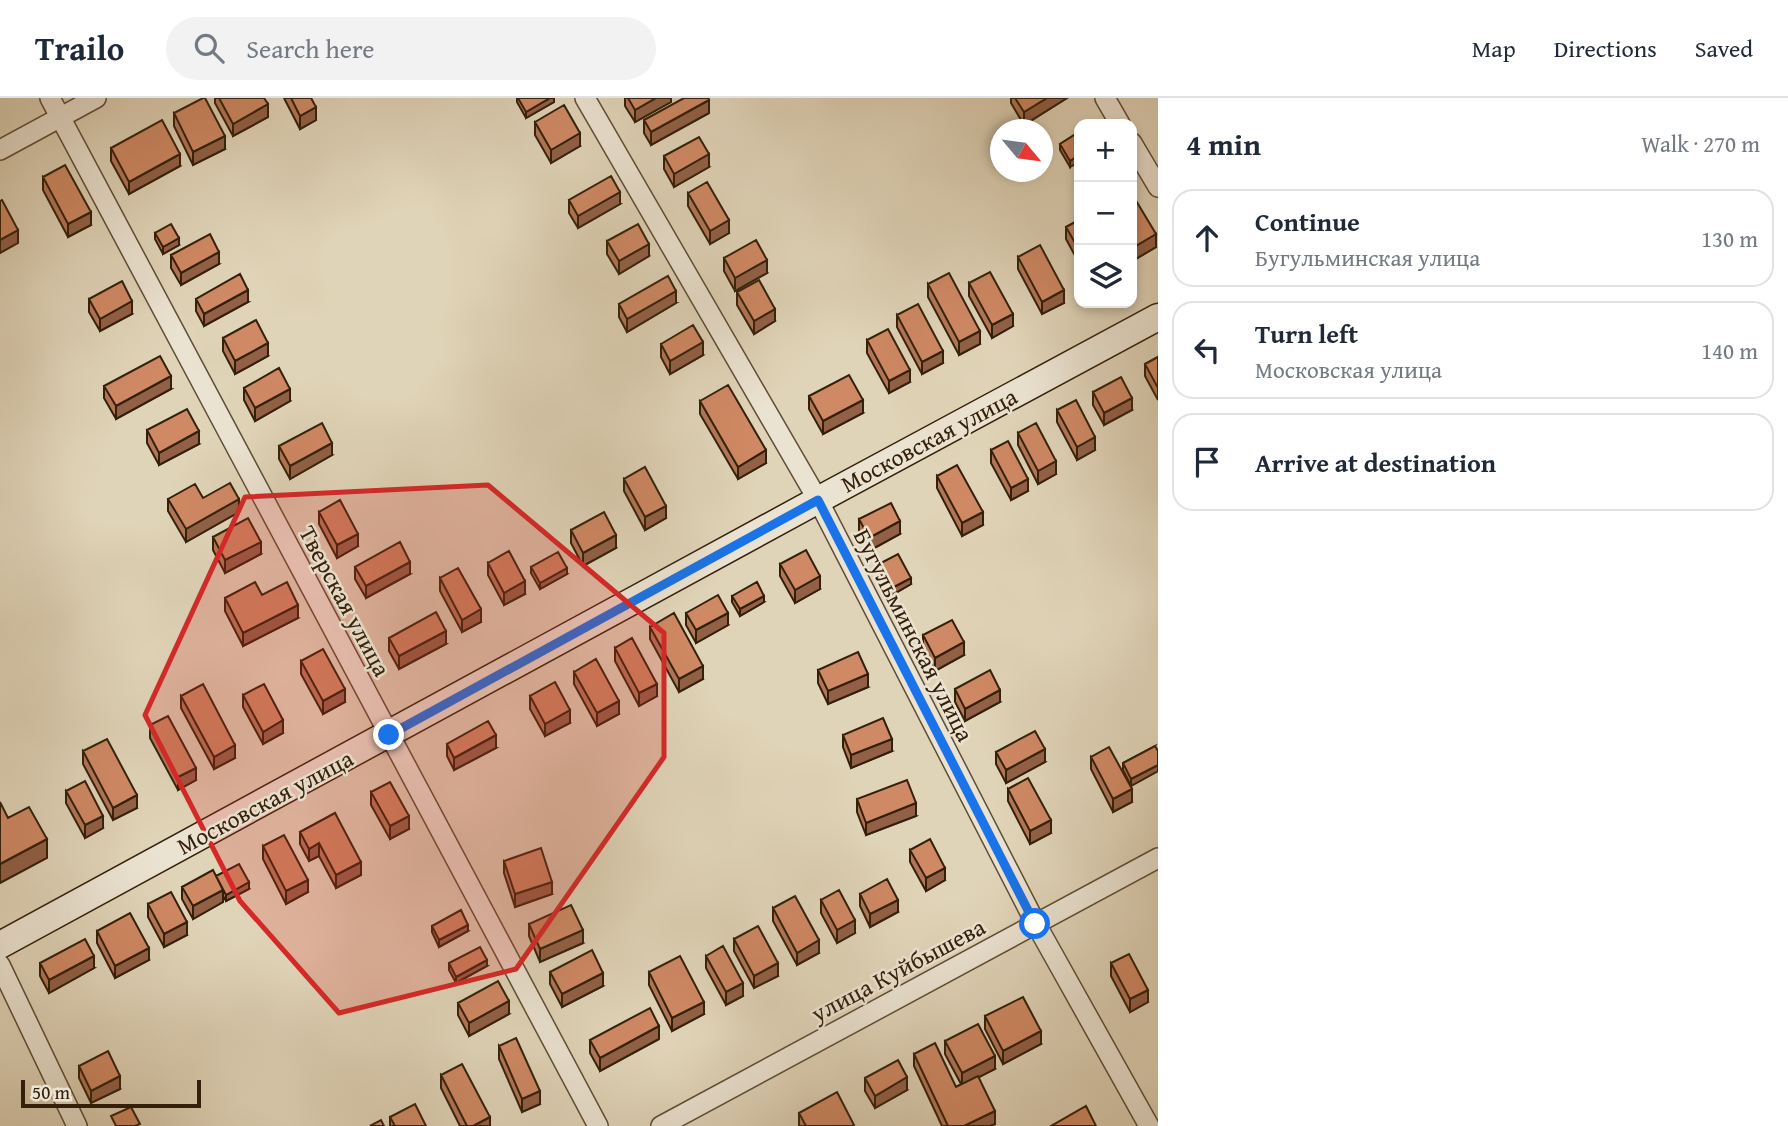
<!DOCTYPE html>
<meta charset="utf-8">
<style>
body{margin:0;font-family:"Gentium Book Plus",serif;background:#f2f2f3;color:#1f2937}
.controls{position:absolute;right:21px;top:21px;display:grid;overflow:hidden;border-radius:14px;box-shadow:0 4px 10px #0003}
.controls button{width:63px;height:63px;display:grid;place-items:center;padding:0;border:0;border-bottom:2px solid #e0e1e3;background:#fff;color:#1f2937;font:35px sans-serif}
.compass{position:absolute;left:990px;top:21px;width:63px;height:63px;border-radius:50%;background:#fff;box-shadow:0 4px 10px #0003;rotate:119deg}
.scale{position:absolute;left:21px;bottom:18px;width:180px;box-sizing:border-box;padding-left:7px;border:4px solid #34200a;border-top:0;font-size:19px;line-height:24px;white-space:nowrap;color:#34200a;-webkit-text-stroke:5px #ebe3d1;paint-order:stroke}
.stop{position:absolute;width:21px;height:21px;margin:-16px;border:5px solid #1a73e8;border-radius:50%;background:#fff}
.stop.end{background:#1a73e8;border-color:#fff;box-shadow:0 2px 7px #0008}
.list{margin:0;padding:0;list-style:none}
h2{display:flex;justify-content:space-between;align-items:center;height:91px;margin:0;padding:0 28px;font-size:30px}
h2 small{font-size:23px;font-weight:400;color:#747a83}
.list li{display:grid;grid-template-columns:46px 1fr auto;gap:21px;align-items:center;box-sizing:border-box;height:98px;margin:0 14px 14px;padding:0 14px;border:2px solid #e0e1e3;border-radius:21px}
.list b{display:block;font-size:26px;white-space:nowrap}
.list p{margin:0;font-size:23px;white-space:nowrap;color:#747a83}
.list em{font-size:23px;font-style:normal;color:#747a83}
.icon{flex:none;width:38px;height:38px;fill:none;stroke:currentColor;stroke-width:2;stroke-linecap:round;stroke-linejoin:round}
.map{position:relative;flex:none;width:1158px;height:1028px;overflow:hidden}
header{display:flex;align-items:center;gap:42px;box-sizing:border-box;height:98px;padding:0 35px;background:#fff;border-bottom:2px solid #e0e1e3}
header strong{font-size:33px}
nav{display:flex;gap:38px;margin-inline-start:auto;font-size:24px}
.search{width:490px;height:63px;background:#f2f2f3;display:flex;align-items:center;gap:18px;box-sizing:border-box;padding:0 24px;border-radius:38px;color:#747a83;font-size:26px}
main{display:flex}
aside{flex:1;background:#fff}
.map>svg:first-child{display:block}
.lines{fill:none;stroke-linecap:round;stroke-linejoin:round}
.street-casing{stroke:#5f4d36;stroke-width:22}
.secondary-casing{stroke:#34200a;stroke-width:29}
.street{stroke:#ebe3d1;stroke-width:19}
.secondary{stroke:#ebe3d1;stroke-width:26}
.wall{fill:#b27656;stroke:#34200a;stroke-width:2}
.shaded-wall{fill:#916046;stroke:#34200a;stroke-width:2}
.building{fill:#cf8964;stroke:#34200a;stroke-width:2}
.route{stroke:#1a73e8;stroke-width:9}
.marked{fill:#d62828;fill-opacity:0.2;stroke:#d62828;stroke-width:5;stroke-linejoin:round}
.labels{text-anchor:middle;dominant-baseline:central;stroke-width:5;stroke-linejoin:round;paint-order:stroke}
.street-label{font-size:24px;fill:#34200a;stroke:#ebe3d1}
</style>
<header>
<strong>Trailo</strong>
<div class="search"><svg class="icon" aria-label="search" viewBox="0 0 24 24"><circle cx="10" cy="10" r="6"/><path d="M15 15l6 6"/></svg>Search here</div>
<nav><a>Map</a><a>Directions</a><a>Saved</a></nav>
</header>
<main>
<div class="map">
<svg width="1158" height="1028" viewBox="0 0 1158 1028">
<rect width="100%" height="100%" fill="#e0d4b8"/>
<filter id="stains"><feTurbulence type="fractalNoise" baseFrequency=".00286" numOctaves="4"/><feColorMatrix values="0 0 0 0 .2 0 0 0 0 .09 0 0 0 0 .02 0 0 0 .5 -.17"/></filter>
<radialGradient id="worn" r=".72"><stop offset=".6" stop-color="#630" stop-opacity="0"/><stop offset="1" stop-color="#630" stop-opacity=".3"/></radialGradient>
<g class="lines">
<defs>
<path id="street" d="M50 0 598 1028
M585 0 818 402 1036 826 1149 1028
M1105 0 1120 26
M1132 45 1158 89
M0 52 96 0
M0 867 77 1028
M661 1028 1158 760"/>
<path id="secondary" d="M0 847 818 402 1158 219"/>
</defs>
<use href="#street" class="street-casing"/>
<use href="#secondary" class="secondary-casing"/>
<use href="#street" class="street"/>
<use href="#secondary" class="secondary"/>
</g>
<path class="wall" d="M215 0H264L268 19 233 38 215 5Z
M284 0H311L316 22 300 31Z
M517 0H554V4L526 20 517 4Z
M625 0H671V4L635 24 625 8Z
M1011 0H1067L1024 27 1011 5Z
M174 15 225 51 193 67 174 28Z
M709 15 651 47 644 35V22Z
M535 24 580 48 551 65 535 37Z
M1079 34 1070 69 1060 52V46Z
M111 50 180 68 129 96 111 63Z
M664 58 709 69 674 89 664 71Z
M43 79 91 127 68 139 43 92Z
M688 95 729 135 710 146 688 108Z
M1132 96 1156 149 1134 162 1132 158Z
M569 102 620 106 578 130 569 115Z
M1079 122V165L1066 141V129Z
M155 135 179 147 163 156 155 141Z
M607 143 649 158 619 176 607 156Z
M171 157 219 166 181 187 171 170Z
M1018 159 1064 205 1042 216 1018 171Z
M724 160 767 175 735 193 724 173Z
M969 185 1013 228 992 240 969 198Z
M928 186 980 246 959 257 928 199Z
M737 194 775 223 754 236 737 207Z
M89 201 132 216 100 233 89 214Z
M196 201 248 204 204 228 196 213Z
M676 205 627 234 619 219V206Z
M897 217 943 265 922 276 897 229Z
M223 240 268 258 235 276 223 253Z
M867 242 910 284 889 295 867 255Z
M661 246 703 257 670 276 661 259Z
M1158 259V302L1145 278V266Z
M104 288 171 291 116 321 104 300Z
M244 290 290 303 255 323 244 302Z
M1093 294 1132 312 1104 327 1093 307Z
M809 298 863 315 823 336 809 311Z
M700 303 766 365 738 381 700 316Z
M1057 312 1095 352 1077 362 1057 324Z
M147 332 199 346 159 367 147 345Z
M1018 335 1056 376 1038 386 1018 347Z
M279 348 332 357 290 381 279 361Z
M991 352 1028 393 1011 402 991 365Z
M937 378 983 427 962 438 937 390Z
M624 381 666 420 645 432 624 393Z
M203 400 239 414 186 444 168 413V401Z
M319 414 358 448 337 460 319 426Z
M859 421 900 436 869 453 859 434Z
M571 432 616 450 583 468 571 445Z
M213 439 261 456 225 475 213 452Z
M488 465 525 496 504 507 488 477Z
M780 466 820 491 795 505 780 478Z
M879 466 911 486 892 497 879 472Z
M355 469 410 476 366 500 355 481Z
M531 469 567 476 540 491 531 475Z
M440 480 481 524 462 534 440 493Z
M732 498 764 504 740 518 732 504Z
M225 500 298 520 243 548 225 513Z
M686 515 728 527 696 545 686 527Z
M650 529 703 581 679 594 650 541Z
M923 537 964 557 935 573 923 550Z
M389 540 446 546 399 571 389 553Z
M615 550 657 598 639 608 615 563Z
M301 563 345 604 323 616 301 576Z
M818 572 868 589 828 606 818 585Z
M574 574 619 616 597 628 574 586Z
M955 591 1000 604 965 623 955 604Z
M243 597 283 635 263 646 243 609Z
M181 598 235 660 214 671 181 610Z
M530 598 570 625 545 638 530 611Z
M150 627 196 682 178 692 150 640Z
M843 637 892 653 851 670 843 649Z
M447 646 496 650 454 672 447 658Z
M1155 648 1131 688 1123 672V665Z
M83 653 137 710 113 722 83 666Z
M996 654 1045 664 1006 685 996 666Z
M1091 659 1132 704 1113 714 1091 671Z
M1008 691 1051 735 1030 746 1008 703Z
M66 693 103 730 85 740 66 705Z
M371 694 409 731 390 741 371 707Z
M857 701 916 718 866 737 857 714Z
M335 715 361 777 336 790 319 758 309 763 300 746V734Z
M263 748 308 794 286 806 263 761Z
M910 752 945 782 926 793 910 764Z
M504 763 552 796 515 809 504 775Z
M216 778 249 791 226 803 223 798V804L193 821 182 801V789Z
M860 796 898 814 870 829 860 808Z
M821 802 855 835 837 845 821 815Z
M148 806 187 837 164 849 148 819Z
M773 810 819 855 797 867 773 823Z
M529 826 583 845 540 864 529 838Z
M432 828 468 833 439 849 432 834Z
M97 833 149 862 115 880 97 845Z
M734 841 778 878 754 890 734 853Z
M706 858 743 898 726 907 706 870Z
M40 865 94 870 49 895 40 878Z
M449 865 487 868 456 885 449 872Z
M1111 865 1148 904 1130 914 1111 878Z
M550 874 603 888 562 909 550 886Z
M649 874 704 916 672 933 649 887Z
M458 905 509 916 469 938 458 917Z
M985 918 1041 946 1003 966 985 931Z
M659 941 600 973 590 955V942Z
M945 943 995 971 978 979 995 1026 990 1028H942L914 968V956L956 989 961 986 945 956Z
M499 948 540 1006 522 1014 499 961Z
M79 968 120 991 91 1005 79 980Z
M441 977 490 1028H460L441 990Z
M865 980 907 992 875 1010 865 993Z
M799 1015 854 1028H799Z
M390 1019 426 1028H390Z"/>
<path class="shaded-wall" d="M550 0H554V4L526 20V14Z
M656 0H671V4L635 24V12Z
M1047 0H1067L1024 27V14Z
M709 2V15L651 47V34Z
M268 6V19L233 38V26Z
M316 9V22L300 31V18Z
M580 35V48L551 65V52Z
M225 38V51L193 67V54Z
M180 56V68L129 96V84Z
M709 56V69L674 89V76Z
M1079 57V64L1070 69V63Z
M620 94V106L578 130V118Z
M91 114V127L68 139V126Z
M729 122V135L710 146V133Z
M18 132V145L0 155V142Z
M1156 136V149L1134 162V149Z
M179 140V147L163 156V149Z
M649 146V158L619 176V163Z
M219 154V166L181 187V175Z
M767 162V175L735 193V180Z
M248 192V204L204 228V216Z
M1064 192V205L1042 216V204Z
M676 193V205L627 234V221Z
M132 203V216L100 233V221Z
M775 211V223L754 236V223Z
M1013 216V228L992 240V227Z
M980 233V246L959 257V244Z
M703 244V257L670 276V263Z
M268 245V258L235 276V263Z
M943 253V265L922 276V264Z
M910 272V284L889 295V283Z
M171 278V291L116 321V308Z
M290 291V303L255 323V310Z
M1132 300V312L1104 327V315Z
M863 302V315L823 336V323Z
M199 333V346L159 367V355Z
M1095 339V352L1077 362V349Z
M332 345V357L290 381V368Z
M766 352V365L738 381V369Z
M1056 363V376L1038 386V373Z
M1028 381V393L1011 402V390Z
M239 401V414L186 444V431Z
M666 408V420L645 432V419Z
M983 414V427L962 438V425Z
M900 423V436L869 453V440Z
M358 436V448L337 460V447Z
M616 437V450L583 468V455Z
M261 444V456L225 475V462Z
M410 464V476L366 500V488Z
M567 470V476L540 491V485Z
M820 478V491L795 505V492Z
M911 480V486L892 497V490Z
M525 483V496L504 507V495Z
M764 498V504L740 518V511Z
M298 507V520L243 548V535Z
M481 511V524L462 534V522Z
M728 515V527L696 545V532Z
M446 533V546L399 571V558Z
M964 544V557L935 573V560Z
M703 568V581L679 594V581Z
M868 576V589L828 606V593Z
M657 586V598L639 608V595Z
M345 591V604L323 616V603Z
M1000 592V604L965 623V611Z
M619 603V616L597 628V615Z
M570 612V625L545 638V626Z
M283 622V635L263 646V634Z
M496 637V650L454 672V660Z
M892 641V653L851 670V657Z
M235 647V660L214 671V659Z
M1045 651V664L1006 685V672Z
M1158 667V673L1131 688V681Z
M196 670V682L178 692V679Z
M1132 691V704L1113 714V701Z
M137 697V710L113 722V710Z
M916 705V718L866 737V725Z
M103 718V730L85 740V727Z
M409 718V731L390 741V728Z
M1051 722V735L1030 746V733Z
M47 741V760L0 785V766Z
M319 745V758L309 763V751Z
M361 764V777L336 790V777Z
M945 770V782L926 793V780Z
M308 782V794L286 806V793Z
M249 784V791L226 803V797Z
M552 784V796L515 809V796Z
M223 792V804L193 821V808Z
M898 802V814L870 829V816Z
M855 822V835L837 845V832Z
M187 824V837L164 849V836Z
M468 827V833L439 849V842Z
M583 832V845L540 864V851Z
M819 842V855L797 867V855Z
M149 850V862L115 880V868Z
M94 858V870L49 895V882Z
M487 862V868L456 885V879Z
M778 865V878L754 890V878Z
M603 875V888L562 909V896Z
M743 885V898L726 907V894Z
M1148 892V904L1130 914V901Z
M509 903V916L469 938V925Z
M704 904V916L672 933V920Z
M659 928V941L600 973V960Z
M1041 933V946L1003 966V953Z
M995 958V971L962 988V975Z
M120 978V991L91 1005V993Z
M907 979V992L875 1010V998Z
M540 993V1006L522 1014V1001Z
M995 1013V1026L990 1028H964Z
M490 1019V1028H473Z"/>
<path class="building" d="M203 0H205L225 38 193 54 174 15Z
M219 0H264L268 6 233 26Z
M291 0H311L316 9 300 18Z
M518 0H550L526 14Z
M628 0H656L635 12Z
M684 0H708L709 2 651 34 644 22Z
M1015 0H1047L1024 14Z
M564 7 580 35 551 52 535 24Z
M162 22 180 56 129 84 111 50Z
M1079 34V57L1070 63 1060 46Z
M699 39 709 56 674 76 664 58Z
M65 67 91 114 68 126 43 79Z
M611 78 620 94 578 118 569 102Z
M707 84 729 122 710 133 688 95Z
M1132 96 1156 136 1134 149 1132 146Z
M2 102 18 132 0 142V103Z
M1079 122V152L1066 129Z
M171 126 179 140 163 149 155 135Z
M638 126 649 146 619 163 607 143Z
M210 136 219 154 181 175 171 157Z
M756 142 767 162 735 180 724 160Z
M1040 147 1064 192 1042 204 1018 159Z
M990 174 1013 216 992 227 969 185Z
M949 175 980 233 959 244 928 186Z
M240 176 248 192 204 216 196 201Z
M668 178 676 193 627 221 619 206Z
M759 182 775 211 754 223 737 194Z
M122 183 132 203 100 221 89 201Z
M918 206 943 253 922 264 897 217Z
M256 222 268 245 235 263 223 240Z
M693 227 703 244 670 263 661 246Z
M888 231 910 272 889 283 867 242Z
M160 258 171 278 116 308 104 288Z
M1158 259V290L1145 266Z
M279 270 290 291 255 310 244 290Z
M849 277 863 302 823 323 809 298Z
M1121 279 1132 300 1104 315 1093 294Z
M728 287 766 352 738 369 700 303Z
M1076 302 1095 339 1077 349 1057 312Z
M187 311 199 333 159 355 147 332Z
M322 325 332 345 290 368 279 348Z
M1036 325 1056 363 1038 373 1018 335Z
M1008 343 1028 381 1011 390 991 352Z
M957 367 983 414 962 425 937 378Z
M645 369 666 408 645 419 624 381Z
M230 385 239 401 186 431 168 401 195 386 203 400Z
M340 402 358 436 337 447 319 414Z
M891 405 900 423 869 440 859 421Z
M604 414 616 437 583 455 571 432Z
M248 420 261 444 225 462 213 439Z
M400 444 410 464 366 488 355 469Z
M806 452 820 478 795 492 780 466Z
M509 453 525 483 504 495 488 465Z
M558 454 567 470 540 485 531 469Z
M898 456 911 480 892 490 879 466Z
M458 470 481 511 462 522 440 480Z
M255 484 262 497 287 484 298 507 243 535 225 500Z
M757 484 764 498 740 511 732 498Z
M718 497 728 515 696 532 686 515Z
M436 514 446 533 399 558 389 540Z
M674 515 703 568 679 581 650 529Z
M952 522 964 544 935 560 923 537Z
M632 540 657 586 639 595 615 550Z
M323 551 345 591 323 603 301 563Z
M858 554 868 576 828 593 818 572Z
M596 561 619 603 597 615 574 574Z
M990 572 1000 592 965 611 955 591Z
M555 584 570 612 545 626 530 598Z
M203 586 235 647 214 659 181 598Z
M264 586 283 622 263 634 243 597Z
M168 618 196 670 178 679 150 627Z
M883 620 892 641 851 657 843 637Z
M488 623 496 637 454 660 447 646Z
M1035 633 1045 651 1006 672 996 654Z
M107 641 137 697 113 710 83 653Z
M1155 648 1158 653V667L1131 681 1123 665Z
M1109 649 1132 691 1113 701 1091 659Z
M1028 680 1051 722 1030 733 1008 691Z
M907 682 916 705 866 725 857 701Z
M85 683 103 718 85 727 66 693Z
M390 684 409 718 390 728 371 694Z
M0 704 8 720 29 709 47 741 0 766Z
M335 715 361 764 336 777 319 745 309 751 300 734Z
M284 737 308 782 286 793 263 748Z
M930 741 945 770 926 780 910 752Z
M541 750 552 784 515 796 504 763Z
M239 766 249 784 226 797 216 778Z
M213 772 223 792 193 808 182 789Z
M887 781 898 802 870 816 860 796Z
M839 792 855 822 837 832 821 802Z
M171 794 187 824 164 836 148 806Z
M795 798 819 842 797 855 773 810Z
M571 807 583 832 540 851 529 826Z
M461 812 468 827 439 842 432 828Z
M130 815 149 850 115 868 97 833Z
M758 828 778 865 754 878 734 841Z
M85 841 94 858 49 882 40 865Z
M723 848 743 885 726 894 706 858Z
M480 849 487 862 456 879 449 865Z
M592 852 603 875 562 896 550 874Z
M1129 856 1148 892 1130 901 1111 865Z
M680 858 704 904 672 920 649 874Z
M498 883 509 903 469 925 458 905Z
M1023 899 1041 933 1003 953 985 918Z
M650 910 659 928 600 960 590 942Z
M978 926 995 958 962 975 945 943Z
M516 940 540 993 522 1001 499 948Z
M935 945 956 989 978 978 995 1013 964 1028H948L914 956Z
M108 953 120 978 91 993 79 968Z
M898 962 907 979 875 998 865 980Z
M462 966 490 1019 473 1028H467L441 977Z
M837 994 854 1027 852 1028H806L799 1015Z
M415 1006 426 1028H395L390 1019Z
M1086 1008 1096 1028H1051Z
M131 1009 140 1026 135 1028H116L111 1018Z
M381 1022 384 1028H370Z"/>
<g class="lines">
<path class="route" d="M389 637 818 402 1035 826"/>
</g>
<path class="marked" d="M488 387 664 535V659L516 871 339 915 240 803 145 617 245 399Z"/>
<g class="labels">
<g class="street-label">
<text transform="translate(929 342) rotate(-28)">Московская улица</text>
<text transform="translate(345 503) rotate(62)">Тверская улица</text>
<text transform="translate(914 537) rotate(63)">Бугульминская улица</text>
<text transform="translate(265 704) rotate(-28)">Московская улица</text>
<text transform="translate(898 872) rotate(-28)">улица Куйбышева</text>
</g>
</g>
<rect width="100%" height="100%" filter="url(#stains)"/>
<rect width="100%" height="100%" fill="url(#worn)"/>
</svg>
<div class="controls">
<button>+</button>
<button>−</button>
<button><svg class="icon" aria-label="layers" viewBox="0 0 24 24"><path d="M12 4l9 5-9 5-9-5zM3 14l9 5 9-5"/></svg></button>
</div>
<svg class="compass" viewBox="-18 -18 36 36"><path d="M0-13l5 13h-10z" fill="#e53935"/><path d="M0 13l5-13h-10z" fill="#747a83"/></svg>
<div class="scale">50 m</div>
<div class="stop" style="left:1035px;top:826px"></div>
<div class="stop end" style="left:389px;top:637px"></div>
</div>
<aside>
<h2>4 min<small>Walk · 270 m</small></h2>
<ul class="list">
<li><svg class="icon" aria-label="ahead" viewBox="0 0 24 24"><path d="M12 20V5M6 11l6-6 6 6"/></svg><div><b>Continue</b><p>Бугульминская улица</p></div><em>130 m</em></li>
<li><svg class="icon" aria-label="left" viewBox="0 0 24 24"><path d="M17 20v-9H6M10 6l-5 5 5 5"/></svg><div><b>Turn left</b><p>Московская улица</p></div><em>140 m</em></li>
<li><svg class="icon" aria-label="arrive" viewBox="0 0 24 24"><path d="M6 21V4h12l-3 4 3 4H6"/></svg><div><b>Arrive at destination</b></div></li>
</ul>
</aside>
</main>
